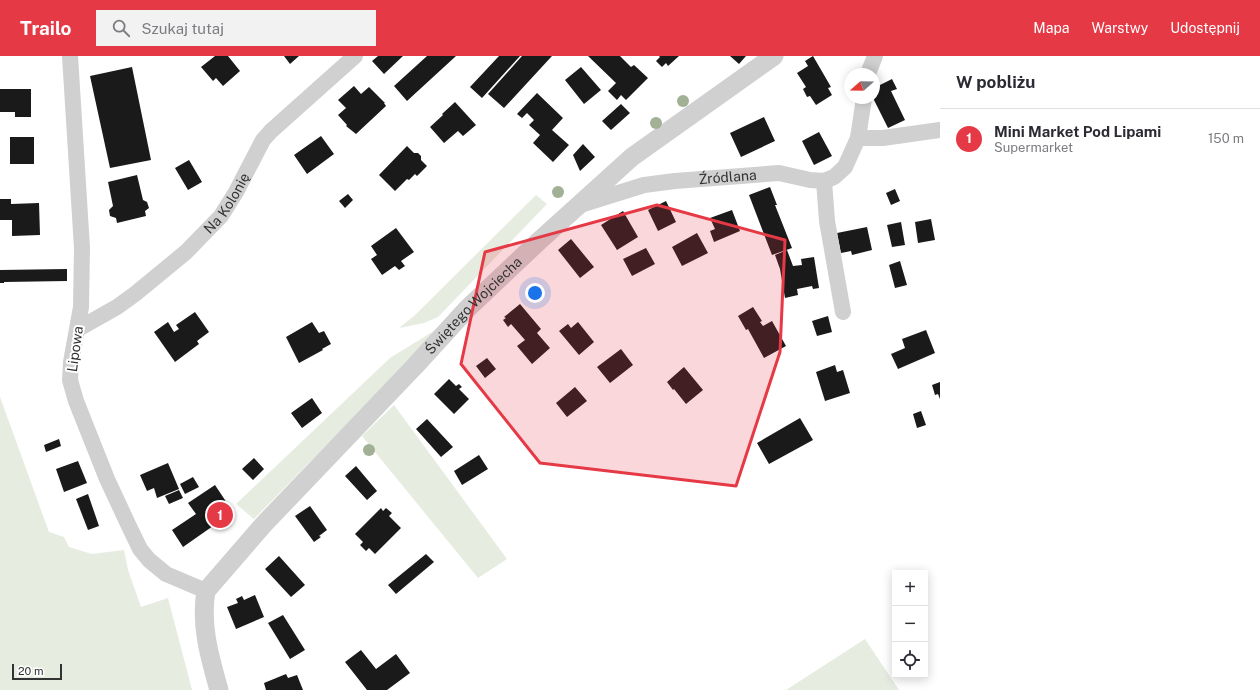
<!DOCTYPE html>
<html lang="pl">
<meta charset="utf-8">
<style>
body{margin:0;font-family:"Public Sans",sans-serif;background:#f2f2f3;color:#2b2b33}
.controls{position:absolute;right:12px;bottom:12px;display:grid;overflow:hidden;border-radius:0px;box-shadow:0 2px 10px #0003}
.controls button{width:36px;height:36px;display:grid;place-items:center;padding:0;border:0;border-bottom:1px solid #e1e1e2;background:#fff;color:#2b2b33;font:20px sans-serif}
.compass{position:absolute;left:844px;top:12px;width:36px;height:36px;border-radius:50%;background:#fff;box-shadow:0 2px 10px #0003;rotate:250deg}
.scale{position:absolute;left:12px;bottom:10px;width:50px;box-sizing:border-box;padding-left:4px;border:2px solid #333;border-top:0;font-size:11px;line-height:14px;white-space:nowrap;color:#333;-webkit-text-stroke:3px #fff;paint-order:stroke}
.you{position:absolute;left:535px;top:237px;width:14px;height:14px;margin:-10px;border:3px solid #fff;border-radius:50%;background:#1a73e8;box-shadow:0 0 0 6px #1a73e833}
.badge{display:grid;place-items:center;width:26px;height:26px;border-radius:50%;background:#e63946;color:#fff;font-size:13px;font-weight:700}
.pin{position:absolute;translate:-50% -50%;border:2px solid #fff;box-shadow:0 1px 4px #0006}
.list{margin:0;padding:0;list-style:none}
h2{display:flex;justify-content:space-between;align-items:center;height:52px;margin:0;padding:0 16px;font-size:17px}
h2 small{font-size:13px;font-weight:400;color:#7c7c81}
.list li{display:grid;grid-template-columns:26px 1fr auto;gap:12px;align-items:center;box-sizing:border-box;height:60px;padding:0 16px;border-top:1px solid #e1e1e2}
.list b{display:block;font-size:15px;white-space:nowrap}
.list p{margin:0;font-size:13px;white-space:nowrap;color:#7c7c81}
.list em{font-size:13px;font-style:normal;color:#7c7c81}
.icon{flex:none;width:22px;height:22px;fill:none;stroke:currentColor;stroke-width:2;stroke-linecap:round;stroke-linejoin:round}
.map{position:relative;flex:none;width:940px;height:634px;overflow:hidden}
header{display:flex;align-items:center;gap:24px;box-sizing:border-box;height:56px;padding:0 20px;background:#e63946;color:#fff}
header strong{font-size:19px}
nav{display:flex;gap:22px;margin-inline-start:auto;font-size:14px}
.search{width:280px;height:36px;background:#f2f2f3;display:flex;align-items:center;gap:10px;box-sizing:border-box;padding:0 14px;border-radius:0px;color:#7c7c81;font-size:15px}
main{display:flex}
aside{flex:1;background:#fff}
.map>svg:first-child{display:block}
.green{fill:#e6ecdf}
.building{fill:#1a1a1a}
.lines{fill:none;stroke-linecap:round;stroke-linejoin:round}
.minor{stroke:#d0d0d0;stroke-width:16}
.tertiary{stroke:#d0d0d0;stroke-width:19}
.tree{fill:#a2b095}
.marked{fill:#e63946;fill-opacity:0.2;stroke:#e63946;stroke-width:3;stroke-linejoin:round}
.labels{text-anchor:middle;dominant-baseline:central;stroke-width:4;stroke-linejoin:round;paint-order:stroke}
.street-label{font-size:14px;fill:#333;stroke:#fff}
</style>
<header>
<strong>Trailo</strong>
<div class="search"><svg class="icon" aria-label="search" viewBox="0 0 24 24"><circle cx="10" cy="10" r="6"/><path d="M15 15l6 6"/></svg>Szukaj tutaj</div>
<nav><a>Mapa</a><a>Warstwy</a><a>Udostępnij</a></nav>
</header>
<main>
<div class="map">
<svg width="940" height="634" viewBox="0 0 940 634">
<rect width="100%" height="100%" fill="#fff"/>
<path class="green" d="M536 139 547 148 438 261 424 267 399 272 414 260Z
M437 273 417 296 254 463 236 448 390 302Z
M0 341 49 476 64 481 69 491 92 498 124 494 128 514 141 551 168 542 192 634H0Z
M394 349 507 503 478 522 362 380Z
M865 583 899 634H786Z"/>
<path class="building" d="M215 0H228L240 15 223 30 216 22 213 25 201 11Z
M284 0H299L290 8Z
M378 0H403L384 18 372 5Z
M427 0H456L407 45 394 30Z
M499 0H520L482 42 470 31Z
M522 0H552L504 52 488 38Z
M588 0H620L631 11 634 9 648 22 626 44 621 39 617 44 608 35 616 27Z
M659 0H679L668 10 666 7 662 11 656 5 660 1Z
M730 0H746L739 8Z
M813 0 831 31 828 32 832 39 816 49 810 40 807 41 803 33 806 31 797 17 808 10 805 5Z
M132 11 151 104 110 112 90 20Z
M581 11 601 34 584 48 565 24Z
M892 23 897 33 891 35 905 64 888 72 873 42 874 32Z
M354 30 361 38 369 31 385 47H384L386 50 356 78 346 70 347 69 338 59 346 52 338 44Z
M0 33H31V61H15V56H0Z
M537 37 563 62 552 74 569 89 553 106 533 87 540 79 529 69 534 64 527 57 522 62 517 58Z
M455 46 476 69 463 80 458 75 444 87 430 71 443 59 442 58Z
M621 48 630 57 611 74 602 65Z
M764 61 775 85 741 101 730 77Z
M819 76 832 100 814 109 802 85Z
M321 80 334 98 307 118 294 99Z
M10 81H34V108H10Z
M583 88 595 101 580 115 573 99Z
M407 90 414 97H418L421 100V104L427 110 417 120 415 118 409 124 407 123 395 135 379 119Z
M189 104 202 126 188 134 175 112Z
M137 119 143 144 147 146 149 152 145 155 146 160 117 167 116 162 110 160 109 154 113 150 108 126Z
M770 131 777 149H775L792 192 772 199 749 139Z
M895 133 900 145 891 149 886 137Z
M348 138 353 144 345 152 339 145Z
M0 143H11V148L39 147 40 179 12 180V164H0Z
M666 145 676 166 658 175 648 154Z
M732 154 740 175 714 186 710 175 715 173 710 162Z
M623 155 638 181 617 194 601 169Z
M931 163 935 184 918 187 915 166Z
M901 166 905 189 892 191 887 169Z
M867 171 872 194 852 199 851 195 841 197 837 177Z
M396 172 414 196 401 205 405 210 399 214 395 210 382 219 371 203 377 199 371 190Z
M697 177 708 197 682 210 672 191Z
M571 183 594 211 580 222 558 194Z
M646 192 655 208 632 220 623 203Z
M787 194 793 210 802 209 801 203 814 201 819 232 813 233 812 230 797 233 798 239 785 242 780 213 775 199Z
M900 205 907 229 895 232 889 209Z
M67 213V225L4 226V227H0V214Z
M520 248 541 273 537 277 550 292 532 308 517 290 525 284 511 268 508 271 503 264 506 262 504 261Z
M753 251 762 265 760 266 763 270 772 265 786 290 764 302 748 273 746 274 738 260Z
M195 256 209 276 197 285 199 288 175 306 154 276 168 266 174 276 179 273 176 269Z
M828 260 832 276 817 280 812 265Z
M312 266 319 277 324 275 331 288 322 293 323 294 299 307 286 281Z
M578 266 594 286 579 299 559 275 568 268 571 272Z
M926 274 935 297 898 313 891 298 905 292 902 283Z
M621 293 633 309 610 327 597 311Z
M487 302 496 313 485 322 476 310Z
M835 309 837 316 843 314 850 337 825 345 816 316Z
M684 311 703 334 686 348 674 333 673 334 667 326Z
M449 323 456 330 459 328 462 331 459 333 469 343 454 358 434 338Z
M940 326V343L938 338 935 339 932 329Z
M575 331 587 345 567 361 556 347Z
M312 342 322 357 302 372 291 357Z
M921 355 926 369 917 372 913 358Z
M800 362 813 384 769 408 757 387Z
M427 363 453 391 441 401 416 373Z
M59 383 61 390 46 396 44 389Z
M479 399 488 413 462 429 454 415Z
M254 402 264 413 253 424 242 413Z
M78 405 87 427 64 436 56 413Z
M168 407 179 433 157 442 154 432 147 435 140 419Z
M356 410 377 435 367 444 345 420Z
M193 421 199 431 185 438 180 428Z
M215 429 233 456 183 491 172 474 196 458 188 447Z
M179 434 183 442 169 448 165 440Z
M88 438 99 470 88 474 76 443Z
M310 450 327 474 319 480 321 481 314 486 295 460Z
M381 452 383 455 386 452 392 457 389 460 401 472 375 498 369 492 366 495 360 489 363 486 355 478Z
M426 498 434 506 396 538 388 529Z
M279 500 305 529 291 541 265 513Z
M255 539 264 561 236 573 227 551 238 547 236 543 242 540 244 544Z
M283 559 305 594 290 603 268 567Z
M361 594 376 613 396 598 410 617 387 634H367L345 606Z
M286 618 288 622 297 619 303 634H266L264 627Z"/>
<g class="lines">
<g class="minor">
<path d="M70 0 82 192 81 251 71 306 70 324 76 345 107 423 127 466 140 493 149 504 166 518 206 535"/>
<path d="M868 18 875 0"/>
<path d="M858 82H883L940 74"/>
<path d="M824 125 827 165 843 256"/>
<path id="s1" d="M580 149 644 129 675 125 779 117 810 124 824 125 834 121 845 111 858 82 864 42"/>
<path id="s2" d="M78 273 117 251 135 238 186 196 221 160 236 136 263 84 271 75 355 0"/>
</g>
<path class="tertiary" id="s3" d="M219 634C210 602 200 569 206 535L264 468 415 310 467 253 539 185 632 101 774 0"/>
</g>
<g class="tree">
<circle cx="683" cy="45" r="6"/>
<circle cx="656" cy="67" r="6"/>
<circle cx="558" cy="136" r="6"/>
<circle cx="369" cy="394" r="6"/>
</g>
<path class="marked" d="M657 149 785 184 780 296 736 430 540 407 461 308 485 196Z"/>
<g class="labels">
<g class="street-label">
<text stroke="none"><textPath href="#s1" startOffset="151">Źródlana</textPath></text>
<text stroke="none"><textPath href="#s2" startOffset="197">Na Kolonię</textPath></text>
<text stroke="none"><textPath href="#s3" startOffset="492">Świętego Wojciecha</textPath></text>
<text transform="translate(75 293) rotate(-82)">Lipowa</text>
</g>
</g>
</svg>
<div class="controls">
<button>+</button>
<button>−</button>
<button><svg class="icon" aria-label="locate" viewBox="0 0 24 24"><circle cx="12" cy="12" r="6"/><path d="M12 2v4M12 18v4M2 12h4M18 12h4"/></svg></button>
</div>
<svg class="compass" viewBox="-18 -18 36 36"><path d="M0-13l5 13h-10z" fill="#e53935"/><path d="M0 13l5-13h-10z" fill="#7c7c81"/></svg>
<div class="scale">20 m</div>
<div class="you"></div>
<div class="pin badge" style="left:220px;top:459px">1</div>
</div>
<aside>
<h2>W pobliżu<small></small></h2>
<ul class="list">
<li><span class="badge">1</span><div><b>Mini Market Pod Lipami</b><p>Supermarket</p></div><em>150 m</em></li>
</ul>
</aside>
</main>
